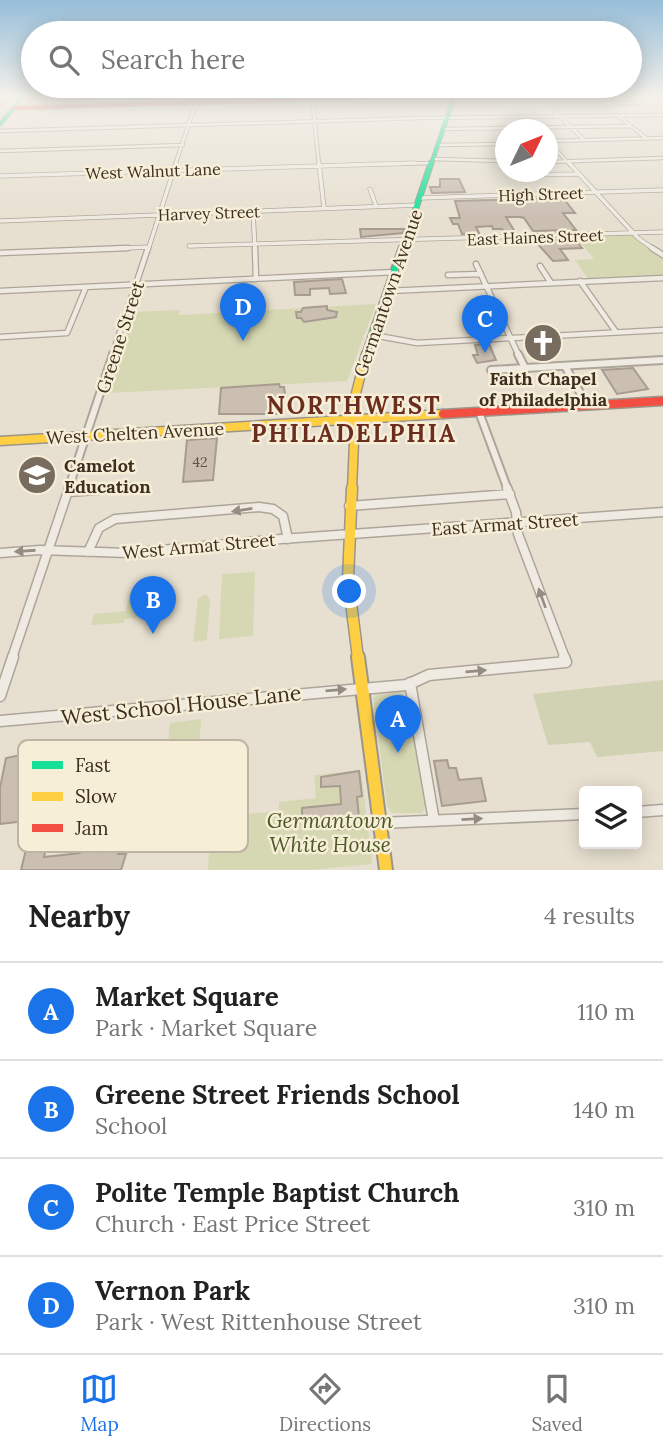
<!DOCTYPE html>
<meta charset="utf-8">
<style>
body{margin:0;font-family:Lora,serif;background:#f2f2f2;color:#222}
.controls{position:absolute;right:21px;bottom:21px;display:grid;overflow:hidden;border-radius:7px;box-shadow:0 4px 18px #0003}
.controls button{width:63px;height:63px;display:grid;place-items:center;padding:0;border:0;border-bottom:2px solid #e0e0e0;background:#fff;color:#222;font:35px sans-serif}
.compass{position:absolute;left:495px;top:119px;width:63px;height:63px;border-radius:50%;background:#fff;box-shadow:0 4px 18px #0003;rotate:47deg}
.you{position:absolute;left:350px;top:592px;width:24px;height:24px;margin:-18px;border:5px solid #fff;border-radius:50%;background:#1a73e8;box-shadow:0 0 0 10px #1a73e833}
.badge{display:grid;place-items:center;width:46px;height:46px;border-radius:50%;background:#1a73e8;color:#fff;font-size:23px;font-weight:700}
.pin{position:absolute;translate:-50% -58px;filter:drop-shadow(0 2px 4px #0008)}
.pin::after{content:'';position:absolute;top:37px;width:24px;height:21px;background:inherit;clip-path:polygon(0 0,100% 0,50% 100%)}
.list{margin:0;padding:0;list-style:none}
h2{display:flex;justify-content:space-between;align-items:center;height:91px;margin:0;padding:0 28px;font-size:30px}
h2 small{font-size:23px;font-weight:400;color:#767676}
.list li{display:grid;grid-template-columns:46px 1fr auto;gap:21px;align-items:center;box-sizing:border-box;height:98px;padding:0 28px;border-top:2px solid #e0e0e0}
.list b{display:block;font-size:26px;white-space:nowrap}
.list p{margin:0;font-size:23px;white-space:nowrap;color:#767676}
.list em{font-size:23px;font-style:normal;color:#767676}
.icon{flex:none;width:38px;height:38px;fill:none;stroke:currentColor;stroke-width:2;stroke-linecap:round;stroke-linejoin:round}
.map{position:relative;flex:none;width:663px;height:870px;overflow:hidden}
.search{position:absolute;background:#fff;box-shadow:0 4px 18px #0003;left:21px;right:21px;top:21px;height:77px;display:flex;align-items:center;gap:18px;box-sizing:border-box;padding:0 24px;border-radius:38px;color:#767676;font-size:26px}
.sheet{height:483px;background:#fff}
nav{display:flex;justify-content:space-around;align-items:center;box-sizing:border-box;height:98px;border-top:2px solid #e0e0e0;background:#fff;font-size:19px;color:#767676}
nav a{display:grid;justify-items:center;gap:4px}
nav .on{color:#1a73e8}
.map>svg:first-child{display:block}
.green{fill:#d6d7b3}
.cemetery{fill:#d1d1b3}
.building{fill:#cbbfb2;stroke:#a89c90;stroke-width:2}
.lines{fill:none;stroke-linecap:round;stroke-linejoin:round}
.street-far5-casing{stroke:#ada599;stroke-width:4.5}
.street-far4-casing{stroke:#ada599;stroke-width:5}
.street-far3-casing{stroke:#ada599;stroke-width:7}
.street-far2-casing{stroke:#ada599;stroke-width:10}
.street-far1-casing{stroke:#ada599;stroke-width:11}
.street-casing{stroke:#ada599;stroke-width:13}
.fast-far2-casing{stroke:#9c958a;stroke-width:5}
.fast-far1-casing{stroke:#9c958a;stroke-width:7}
.fast-casing{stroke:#9c958a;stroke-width:9}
.slow-far3-casing{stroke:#9c958a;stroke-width:9}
.slow-far2-casing{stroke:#9c958a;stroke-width:11}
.slow-far1-casing{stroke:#9c958a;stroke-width:13}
.slow-casing{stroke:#9c958a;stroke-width:16}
.jam-far1-casing{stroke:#9c958a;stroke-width:5}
.jam-casing{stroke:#9c958a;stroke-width:11}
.street-far5{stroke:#efebe3;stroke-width:2.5}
.street-far4{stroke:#efebe3;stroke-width:3.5}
.street-far3{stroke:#efebe3;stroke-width:4.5}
.street-far2{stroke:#efebe3;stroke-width:6}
.street-far1{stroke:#efebe3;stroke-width:8}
.street{stroke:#efebe3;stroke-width:10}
.fast-far2{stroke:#16e098;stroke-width:3.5}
.fast-far1{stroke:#16e098;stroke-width:5}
.fast{stroke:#16e098;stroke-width:6}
.slow-far3{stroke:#ffcf43;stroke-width:6}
.slow-far2{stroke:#ffcf43;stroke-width:8}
.slow-far1{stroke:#ffcf43;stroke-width:10}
.slow{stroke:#ffcf43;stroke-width:12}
.jam-far1{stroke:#f24e42;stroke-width:3.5}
.jam{stroke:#f24e42;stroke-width:8}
.rail{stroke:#afaaa2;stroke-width:2;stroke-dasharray:6 6;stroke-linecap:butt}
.oneway{fill:#968c82}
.labels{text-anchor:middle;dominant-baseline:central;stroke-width:5;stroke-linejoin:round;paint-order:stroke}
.number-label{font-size:14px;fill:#605244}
.far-street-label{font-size:16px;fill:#3d2e20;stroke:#f7eed8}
.street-label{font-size:18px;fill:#3d2e20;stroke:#f7eed8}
.poi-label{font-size:18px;font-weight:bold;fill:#3d2e20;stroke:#f7eed8}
.near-street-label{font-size:21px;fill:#3d2e20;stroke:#f7eed8}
.near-park-label{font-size:21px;font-style:italic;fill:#4d5a26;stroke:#f7eed8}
.district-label{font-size:24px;font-weight:bold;letter-spacing:2px;fill:#6b2e1e;stroke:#f7eed8}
.key{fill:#f7eed8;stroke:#bfb4a1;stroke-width:2}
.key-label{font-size:19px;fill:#3d2e20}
</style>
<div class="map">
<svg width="663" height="870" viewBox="0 0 663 870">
<rect width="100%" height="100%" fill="#e7e0d1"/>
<path class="green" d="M630 234 663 257V276L589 280 575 260 594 259 576 236Z
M376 304 347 381 107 393 133 312 180 310 179 315Z
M255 572 253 636 219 639 222 574Z
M130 592 139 600 137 618 125 619 124 623 91 625 94 614 126 611Z
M206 594 210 600 207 640 193 642 198 598Z
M402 693 408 701 426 805 422 813H392L387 806 373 698 377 695Z
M201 719 195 819 161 817 170 723Z
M361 770 372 864 310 870H208L211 818 279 811V802L316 798 314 775Z"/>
<path class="cemetery" d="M663 680V751L597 757 590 742 548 745 533 694Z"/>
<path class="building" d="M440 179H459L465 192 432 193 430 187H440Z
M563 198 575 213H563L576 230 533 231 524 218 520 217H506L515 232H504L502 229H493L492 226 476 227 479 233 462 234 458 224H453L450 218H460L455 201Z
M360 229H405L403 233 361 237Z
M575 239 582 248 560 249 568 260 553 261 535 241Z
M342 279 346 293 330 294 329 288 310 289V295H295L294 282Z
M327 306V310L337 312 336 317 304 322 301 318H297L296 312H301L303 308Z
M489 344 496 360 477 363 473 355H478L475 345Z
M633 368 648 389 617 394 602 370Z
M279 384 280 387H284L285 394H282V402L275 404 276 414H219L221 388Z
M217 438 213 480 183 482 187 440Z
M159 740V742H164L157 815 101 820 102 812 94 813 106 744Z
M74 743 73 750 90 748 75 825H66L69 806 51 810 50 818 0 824V788L6 758 21 755 22 749Z
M447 760 449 768H456L459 780 481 778 486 801 442 806 434 761Z
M359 771 362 796 357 797 360 828 334 830 333 818 302 819V808L341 804 340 786 321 787V777Z
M49 835 44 857 80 853 84 842 99 840 98 852 119 849 118 854H126L121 870H21L29 837Z"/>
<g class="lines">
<defs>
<path id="street-far5" d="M312 97 319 165
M540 97 584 140
M548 105 663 102
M77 106 84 97
M39 108 47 97
M618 116 646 138
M443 129 631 126
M0 131 420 118 663 115
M548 141 570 165
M548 141 663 138
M437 145 505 144
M0 151 183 145
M433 159 505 161
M548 162 663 158
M175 165 198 97
M357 165 432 163"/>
<path id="street-far4" d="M319 163 324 208
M569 163 638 238 655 250
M526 175 578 174
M0 176 415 163
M370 189 376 206
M420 198 663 190
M253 211 255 250
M0 221 418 205
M189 246 663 232
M85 250 149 247
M148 250 176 163"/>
<path id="street-far3" d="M255 248 256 279
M652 248 663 255
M0 253 128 248
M476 264 519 356
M540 266 551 283
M448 275 481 274
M580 281 616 332
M0 291 396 272
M389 291 663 278
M373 335 417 343 663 330
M0 337 67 333 86 287
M112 356 148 248"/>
<path id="street-far2" d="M518 354 525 368
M565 366 587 405
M491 370 663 360
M479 412 508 490
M68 490 113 354
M98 490 133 487"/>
<path id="street-far1" d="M507 488 516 512 518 534 565 658
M69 492 121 488
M349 506 510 494
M88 552 99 528 115 519 259 507 273 509 283 516 288 539
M0 553 40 550 128 553 281 539 663 512
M12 658 69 488"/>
<path id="street" d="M410 683 434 821
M0 696 13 657
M0 721 407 685 429 675 566 662 564 657
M637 812 663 810
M381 823 584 814"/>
<path id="fast-far2" d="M0 124 23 97
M431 165 454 97"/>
<path id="fast-far1" d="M402 250 431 163"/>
<path id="fast" d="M366 353 402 248"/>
<path id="slow-far3" d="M365 356 366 353"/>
<path id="slow-far2" d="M0 441 443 414
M352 490 356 393 366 354"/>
<path id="slow-far1" d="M352 488 348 579 358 658"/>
<path id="slow" d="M358 657 386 870"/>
<path id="jam-far1" d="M14 108 381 97"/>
<path id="jam" d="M443 414 663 401"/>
</defs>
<use href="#street-far5" class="street-far5-casing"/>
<use href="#street-far4" class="street-far4-casing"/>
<use href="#street-far3" class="street-far3-casing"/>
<use href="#street-far2" class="street-far2-casing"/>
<use href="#street-far1" class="street-far1-casing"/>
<use href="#street" class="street-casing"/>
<use href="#fast-far2" class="fast-far2-casing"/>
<use href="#fast-far1" class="fast-far1-casing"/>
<use href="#fast" class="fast-casing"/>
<use href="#slow-far3" class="slow-far3-casing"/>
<use href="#slow-far2" class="slow-far2-casing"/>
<use href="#slow-far1" class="slow-far1-casing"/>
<use href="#slow" class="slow-casing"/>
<use href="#jam-far1" class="jam-far1-casing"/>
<use href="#jam" class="jam-casing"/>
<use href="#street-far5" class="street-far5"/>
<use href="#street-far4" class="street-far4"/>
<use href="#street-far3" class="street-far3"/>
<use href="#street-far2" class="street-far2"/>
<use href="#street-far1" class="street-far1"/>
<use href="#street" class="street"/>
<use href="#fast-far2" class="fast-far2"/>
<use href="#fast-far1" class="fast-far1"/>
<use href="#fast" class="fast"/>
<use href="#slow-far3" class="slow-far3"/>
<use href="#slow-far2" class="slow-far2"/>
<use href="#slow-far1" class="slow-far1"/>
<use href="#slow" class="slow"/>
<use href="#jam-far1" class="jam-far1"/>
<use href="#jam" class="jam"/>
<path class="rail" d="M0 105 18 97"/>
</g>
<defs><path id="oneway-solid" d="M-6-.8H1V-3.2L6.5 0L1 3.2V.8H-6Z" transform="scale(1.75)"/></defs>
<g class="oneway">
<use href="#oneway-solid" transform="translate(242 510) rotate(171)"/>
<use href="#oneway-solid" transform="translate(25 551) rotate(176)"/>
<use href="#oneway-solid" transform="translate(542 598) rotate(-110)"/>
<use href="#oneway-solid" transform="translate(476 671) rotate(-5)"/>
<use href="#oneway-solid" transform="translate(336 690) rotate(-5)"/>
<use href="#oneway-solid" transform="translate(472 819) rotate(-3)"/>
</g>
<linearGradient id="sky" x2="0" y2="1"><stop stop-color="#96bed9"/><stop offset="0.44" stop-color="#f4f1ea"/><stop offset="1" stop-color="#f4f1ea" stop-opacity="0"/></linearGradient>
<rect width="663" height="219" fill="url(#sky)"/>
<defs>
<symbol id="church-disc" viewBox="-11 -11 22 22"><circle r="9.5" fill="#786c5e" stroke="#f7eed8"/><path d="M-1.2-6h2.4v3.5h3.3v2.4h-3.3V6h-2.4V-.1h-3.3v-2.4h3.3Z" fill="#fff"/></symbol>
<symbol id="school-disc" viewBox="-11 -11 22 22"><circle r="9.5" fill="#786c5e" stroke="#f7eed8"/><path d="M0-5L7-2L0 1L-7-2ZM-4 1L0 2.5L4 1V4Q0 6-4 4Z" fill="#fff"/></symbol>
</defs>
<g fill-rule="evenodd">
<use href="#church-disc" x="521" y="321" width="44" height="44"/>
<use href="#school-disc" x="15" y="453" width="44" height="44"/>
</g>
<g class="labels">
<g class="number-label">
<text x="200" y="462">42</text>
</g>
<g class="far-street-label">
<text transform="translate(153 171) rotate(-2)">West Walnut Lane</text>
<text transform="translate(541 194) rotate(-2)">High Street</text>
<text transform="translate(209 213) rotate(-2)">Harvey Street</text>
<text transform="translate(535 237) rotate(-2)">East Haines Street</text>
</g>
<g class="street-label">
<text transform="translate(388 293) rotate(-71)">Germantown Avenue</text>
<text transform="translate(120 337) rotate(-72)">Greene Street</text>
<text transform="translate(135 433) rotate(-3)">West Chelten Avenue</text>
<text transform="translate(505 524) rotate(-4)">East Armat Street</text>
<text transform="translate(199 546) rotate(-5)">West Armat Street</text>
</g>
<g class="poi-label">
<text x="543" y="378">Faith Chapel<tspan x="543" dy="21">of Philadelphia</tspan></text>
<text x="64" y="465" text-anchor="start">Camelot<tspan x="64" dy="21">Education</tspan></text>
</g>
<g class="near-street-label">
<text transform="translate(181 705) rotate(-6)">West School House Lane</text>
</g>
<g class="near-park-label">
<text x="330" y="820">Germantown<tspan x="330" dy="24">White House</tspan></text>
</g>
<g class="district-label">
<text x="354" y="405">NORTHWEST<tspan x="354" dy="28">PHILADELPHIA</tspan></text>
</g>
</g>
<rect x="18" y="740" width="230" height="112" rx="10" class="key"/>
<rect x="32" y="761" width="31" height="8" fill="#16e098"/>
<rect x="32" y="792" width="31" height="9" fill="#ffcf43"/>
<rect x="32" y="824" width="31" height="8" fill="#f24e42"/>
<g class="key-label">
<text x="75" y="772">Fast</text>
<text x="75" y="803">Slow</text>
<text x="75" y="835">Jam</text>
</g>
</svg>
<div class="controls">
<button><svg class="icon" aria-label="layers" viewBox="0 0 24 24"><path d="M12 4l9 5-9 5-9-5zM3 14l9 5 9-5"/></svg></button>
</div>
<svg class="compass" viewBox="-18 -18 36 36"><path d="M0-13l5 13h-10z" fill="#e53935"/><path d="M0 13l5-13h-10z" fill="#767676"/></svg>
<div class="you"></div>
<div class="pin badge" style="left:398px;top:753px">A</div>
<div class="pin badge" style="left:153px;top:634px">B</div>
<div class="pin badge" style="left:485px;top:353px">C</div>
<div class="pin badge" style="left:243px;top:341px">D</div>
<div class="search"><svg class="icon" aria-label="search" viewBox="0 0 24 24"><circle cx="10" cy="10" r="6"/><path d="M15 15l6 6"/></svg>Search here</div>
</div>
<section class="sheet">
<h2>Nearby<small>4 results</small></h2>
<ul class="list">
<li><span class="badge">A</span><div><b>Market Square</b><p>Park · Market Square</p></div><em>110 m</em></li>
<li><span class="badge">B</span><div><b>Greene Street Friends School</b><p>School</p></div><em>140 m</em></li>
<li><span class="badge">C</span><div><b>Polite Temple Baptist Church</b><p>Church · East Price Street</p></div><em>310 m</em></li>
<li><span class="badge">D</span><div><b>Vernon Park</b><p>Park · West Rittenhouse Street</p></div><em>310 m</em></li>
</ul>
</section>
<nav>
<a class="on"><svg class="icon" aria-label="map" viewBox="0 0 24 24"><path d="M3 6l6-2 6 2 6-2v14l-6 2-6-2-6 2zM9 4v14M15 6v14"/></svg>Map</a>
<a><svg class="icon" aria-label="directions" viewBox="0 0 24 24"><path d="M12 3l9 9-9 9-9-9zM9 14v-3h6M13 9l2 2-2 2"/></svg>Directions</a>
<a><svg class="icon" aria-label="saved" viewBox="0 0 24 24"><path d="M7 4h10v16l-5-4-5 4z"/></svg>Saved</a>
</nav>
